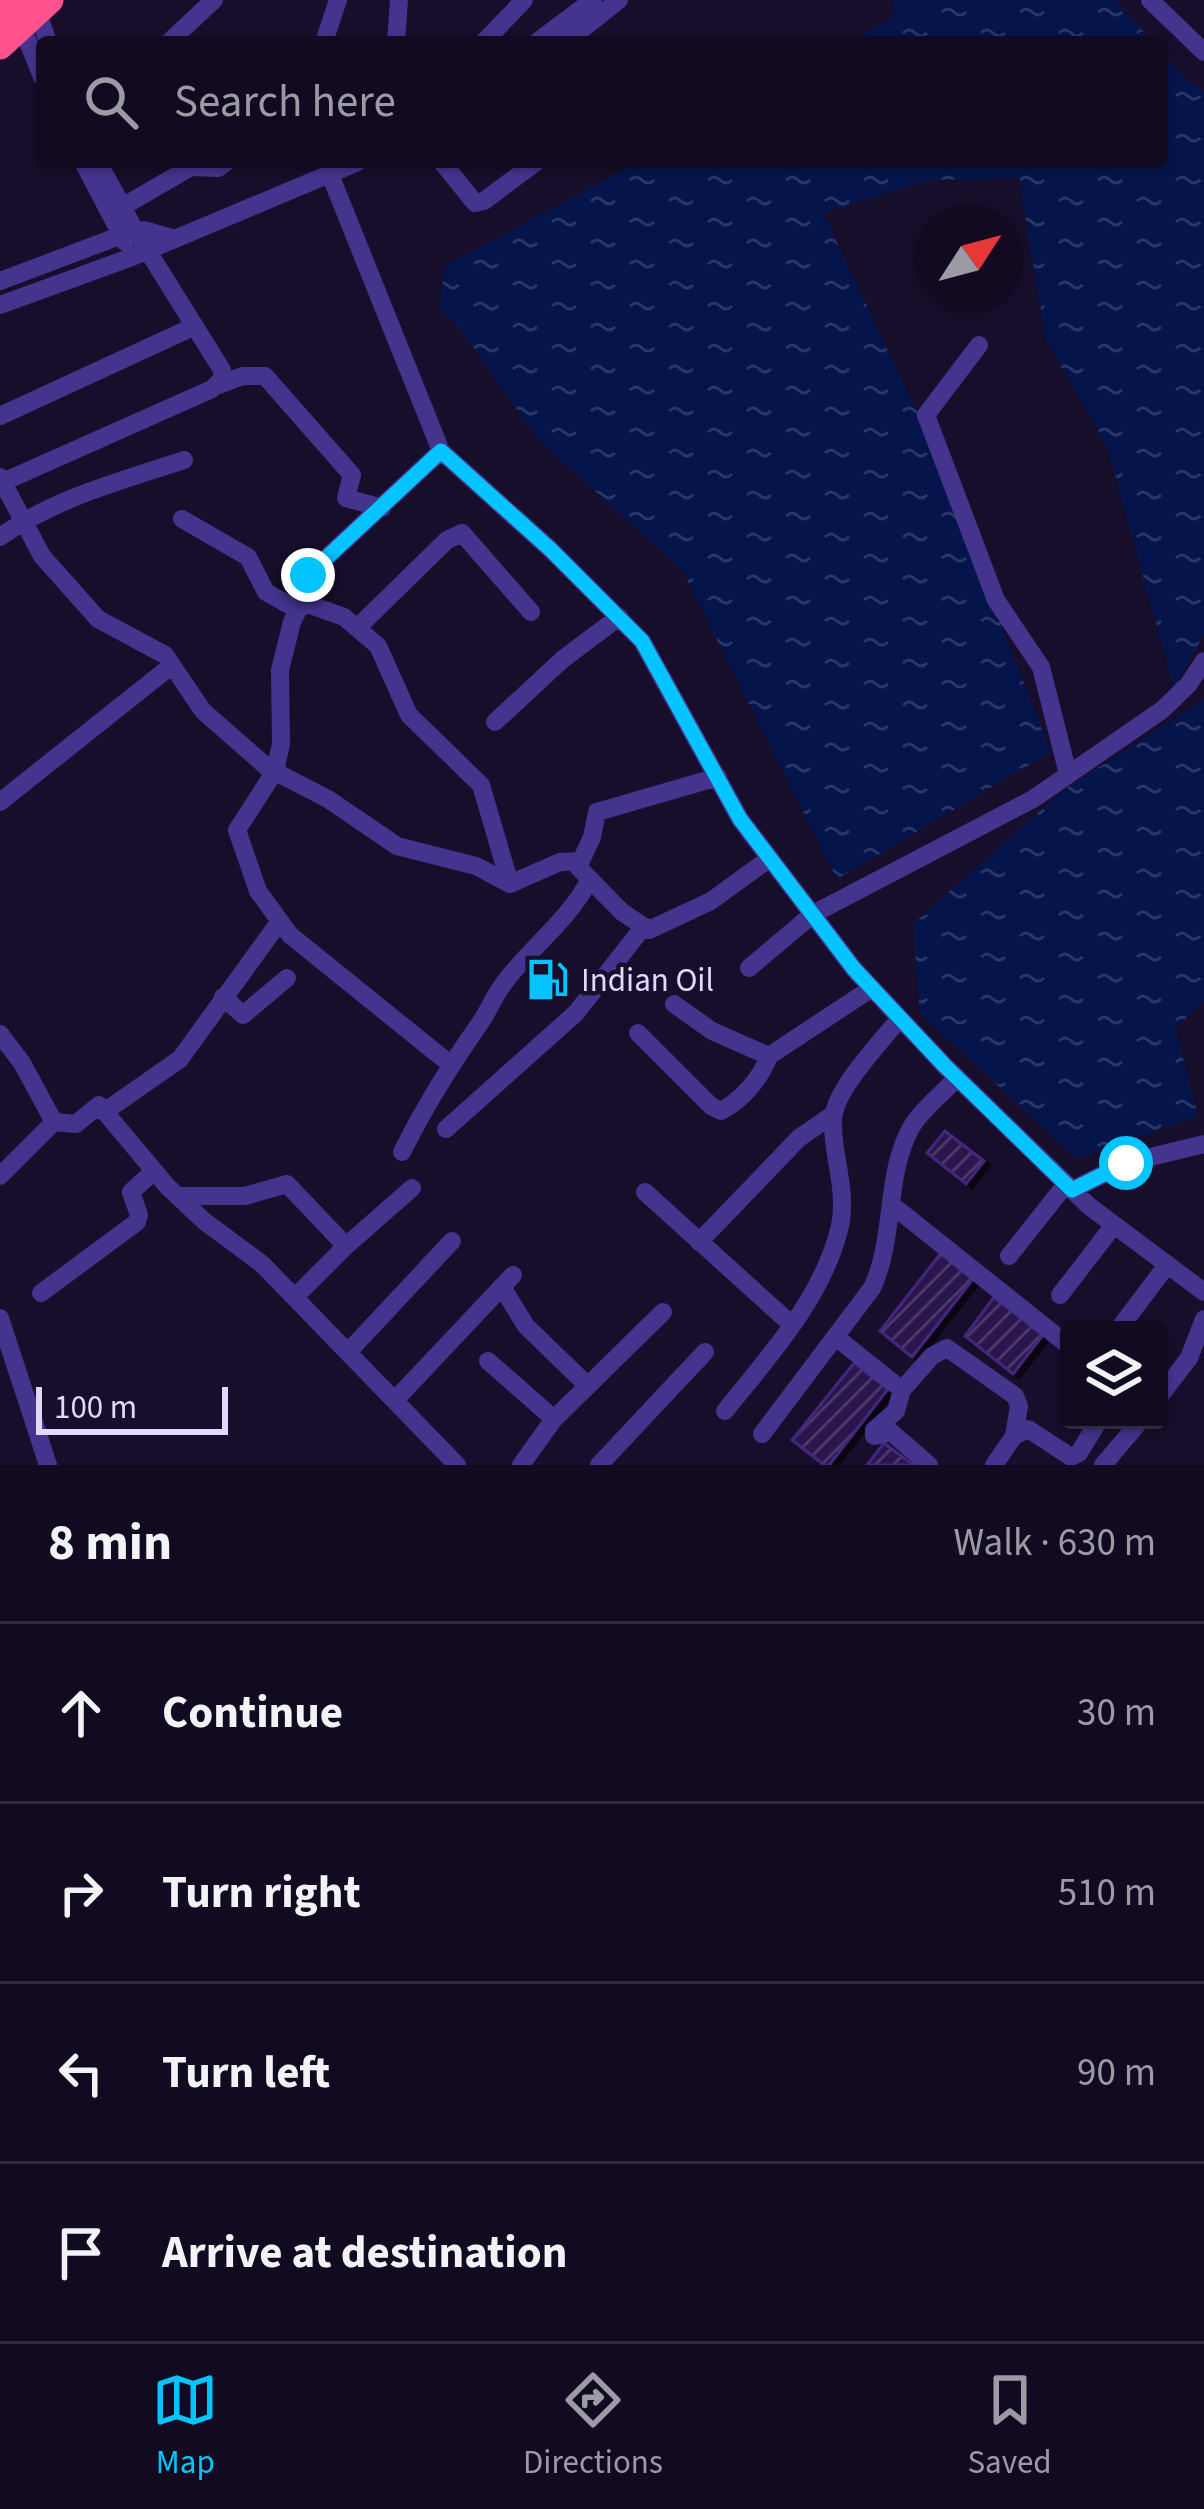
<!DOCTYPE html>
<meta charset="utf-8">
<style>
body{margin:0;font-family:"Source Sans 3",sans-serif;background:#1e182d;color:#f1f3f6}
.controls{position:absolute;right:36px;bottom:36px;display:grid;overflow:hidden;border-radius:12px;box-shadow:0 3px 9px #0004}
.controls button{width:108px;height:108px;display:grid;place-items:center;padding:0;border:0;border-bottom:3px solid #302b3e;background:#110a20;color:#f1f3f6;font:60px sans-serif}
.compass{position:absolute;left:916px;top:204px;width:108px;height:108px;border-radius:50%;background:#110a20;box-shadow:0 3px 9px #0004;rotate:54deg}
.scale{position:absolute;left:36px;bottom:30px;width:192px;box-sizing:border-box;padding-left:12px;border:6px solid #e1d7ff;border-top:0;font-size:33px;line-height:42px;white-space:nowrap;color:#e1d7ff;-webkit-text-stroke:9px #170e2b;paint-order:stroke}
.stop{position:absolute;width:36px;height:36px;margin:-27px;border:9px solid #03c4ff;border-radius:50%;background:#fff}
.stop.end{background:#03c4ff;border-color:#fff;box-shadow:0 3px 12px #0008}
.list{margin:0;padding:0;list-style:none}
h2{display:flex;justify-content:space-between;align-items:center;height:156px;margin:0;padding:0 48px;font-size:51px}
h2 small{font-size:39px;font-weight:400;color:#9c9aa5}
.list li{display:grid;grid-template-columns:78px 1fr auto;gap:36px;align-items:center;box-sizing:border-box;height:180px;padding:0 48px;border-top:3px solid #302b3e}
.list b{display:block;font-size:45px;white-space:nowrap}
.list em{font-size:39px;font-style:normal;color:#9c9aa5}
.icon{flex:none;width:66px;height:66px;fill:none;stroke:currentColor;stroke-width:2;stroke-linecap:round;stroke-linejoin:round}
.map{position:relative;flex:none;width:1204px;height:1465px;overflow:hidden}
.search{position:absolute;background:#110a20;box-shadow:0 3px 9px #0004;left:36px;right:36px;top:36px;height:132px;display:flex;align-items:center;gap:30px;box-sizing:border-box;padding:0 42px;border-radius:12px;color:#9c9aa5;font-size:45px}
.sheet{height:876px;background:#110a20}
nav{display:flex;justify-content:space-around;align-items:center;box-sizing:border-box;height:168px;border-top:3px solid #302b3e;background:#110a20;font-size:33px;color:#9c9aa5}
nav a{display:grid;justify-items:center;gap:6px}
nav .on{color:#03c4ff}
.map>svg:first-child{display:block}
.water{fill:url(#water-ripples)}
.building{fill:url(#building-hatch);stroke:#44277c;stroke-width:3;filter:url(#shadow)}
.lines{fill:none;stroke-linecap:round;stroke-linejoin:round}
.minor{stroke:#44348e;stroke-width:18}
.highway{stroke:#ff528e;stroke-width:27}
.route{stroke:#03c4ff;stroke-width:15}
.labels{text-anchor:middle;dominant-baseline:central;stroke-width:9;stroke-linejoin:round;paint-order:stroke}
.poi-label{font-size:33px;fill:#e1d7ff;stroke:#170e2b;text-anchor:start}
</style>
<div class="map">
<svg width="1204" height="1465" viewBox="0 0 1204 1465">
<defs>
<pattern id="water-ripples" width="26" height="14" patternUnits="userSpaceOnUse" patternTransform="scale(3)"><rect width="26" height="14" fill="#05154c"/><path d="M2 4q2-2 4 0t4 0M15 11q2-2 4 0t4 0" fill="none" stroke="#293667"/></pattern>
<pattern id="building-hatch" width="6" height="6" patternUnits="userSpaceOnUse" patternTransform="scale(3)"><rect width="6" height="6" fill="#2a184e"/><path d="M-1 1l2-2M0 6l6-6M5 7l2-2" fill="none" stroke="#493969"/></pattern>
<filter id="shadow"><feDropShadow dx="6" dy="4" stdDeviation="0" flood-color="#0009"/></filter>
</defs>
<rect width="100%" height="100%" fill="#170e2b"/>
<path class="water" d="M894 0H1115L1153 42H850L891 19Z
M1162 52 1187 80 1204 91V634L1174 688 1107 446 1046 340 1019 178 928 180 823 213 919 416 1051 752 837 879 682 570 540 441 456 324 439 310 445 266 639 162H1162Z
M1204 700V1002L1175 1028 1198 1116 1077 1159 920 1013 913 924 1065 789Z"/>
<path class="building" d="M945 1131 984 1161 966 1184 927 1153Z
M941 1253 973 1279 912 1357 880 1331Z
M994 1297 1043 1335 1013 1374 965 1336Z
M854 1363 888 1389 829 1465H824L792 1440Z
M884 1443 913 1465H867Z"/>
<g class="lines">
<path class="minor" d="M1150 0 1204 52
M37 11 48 42
M22 27 42 77
M169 42 214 0
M324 42 338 0
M396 42 399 0
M484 42 524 0
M537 42 593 0
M566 42 619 0
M83 162 125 242
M442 162 475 203 484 201 536 162
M329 172 441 451 550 549 642 641 740 819 854 969 945 1066 1089 1206 1204 1292
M122 207 191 167 218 168 226 162
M0 281 122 235 145 230 175 239
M0 305 132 257 358 162
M979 345 926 415 996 600 1041 667 1068 774
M218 385 243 376H265L352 475 346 498 382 508
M0 416 195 326
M0 477 42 556 98 619 165 655 203 711 268 768 328 799 397 846 476 866 510 884 560 862 580 861
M3 482 212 389 222 379V370L136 232 98 162
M182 519 248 557 266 592 298 610
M0 537C55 498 121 481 184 460
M302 602 300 590 308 575 441 451
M358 627 447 540 462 533 531 612
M495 722 563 659 619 617
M718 777 597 812 592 837 578 867 622 912 649 930 711 901 770 858
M0 802 171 666
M749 968 813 914 1033 799 1162 710 1188 685 1204 661
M223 997 243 1015 287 978
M674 1004 712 1031 769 1056 872 988
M638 1033 711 1106 721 1111C741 1101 761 1078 769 1056
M0 1034 22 1063 54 1122 0 1176
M450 1064 290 935 258 891 237 830 275 771 281 744 280 670 292 622 302 602 344 617 378 646 409 715 481 785 510 884
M104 1112 180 1059 280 921
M54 1122 76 1124 99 1105 167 1186 204 1221 262 1264 457 1465
M446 1129 576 1013 644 926
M402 1152C424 1108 450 1066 478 1026 489 1011 495 993 507 979 534 945 570 918 590 879
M1072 1190 1126 1163 1204 1144
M645 1192 792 1325
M178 1196H245L287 1184 346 1246 295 1297
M892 1205 1069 1346
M699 1242 799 1138 834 1114
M346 1246 412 1188
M1009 1256 1066 1184
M502 1287 526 1326 588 1386
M41 1293 137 1222 139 1215 131 1192 154 1171
M1060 1295 1114 1225
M0 1318 48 1465
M1118 1330 1167 1265
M837 1338 902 1390 896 1411 874 1430V1436L891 1432 929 1465
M349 1351 452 1241
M488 1361 554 1419
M902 1390 932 1356 947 1348 1015 1396 1019 1406 1014 1436
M1159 1397 1189 1358 1204 1319
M396 1399 513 1275
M725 1411C769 1356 821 1300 839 1230 849 1191 831 1153 833 1119 835 1089 881 1042 900 1018
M762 1434 872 1288C896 1238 884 1174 912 1126 923 1108 943 1093 957 1078
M521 1465 554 1419 663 1312
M599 1465 705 1352
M994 1465 1014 1436 1028 1429 1071 1457 1079 1453 1099 1420
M1103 1465 1141 1420"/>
<path class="highway" d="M0 16 18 0
M0 46 50 0"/>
</g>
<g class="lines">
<path class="route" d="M308 575 441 451 550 549 642 641 740 819 854 969 945 1066 1072 1190 1126 1163"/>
</g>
<defs>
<symbol id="fuel-bare" viewBox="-9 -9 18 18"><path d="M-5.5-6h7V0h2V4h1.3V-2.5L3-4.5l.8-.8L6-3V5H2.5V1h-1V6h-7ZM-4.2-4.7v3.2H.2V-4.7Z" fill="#03c4ff" stroke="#170e2b" stroke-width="2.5" paint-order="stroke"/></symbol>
</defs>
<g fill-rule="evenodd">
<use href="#fuel-bare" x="518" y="950" width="59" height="59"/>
</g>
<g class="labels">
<g class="poi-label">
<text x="581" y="980">Indian Oil</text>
</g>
</g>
</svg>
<div class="controls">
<button><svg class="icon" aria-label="layers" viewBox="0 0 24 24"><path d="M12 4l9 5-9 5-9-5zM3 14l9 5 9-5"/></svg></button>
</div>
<svg class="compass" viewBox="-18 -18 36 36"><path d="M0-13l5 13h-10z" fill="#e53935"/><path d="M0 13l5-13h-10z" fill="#9c9aa5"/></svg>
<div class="scale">100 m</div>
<div class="stop" style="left:1126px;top:1163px"></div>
<div class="stop end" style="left:308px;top:575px"></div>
<div class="search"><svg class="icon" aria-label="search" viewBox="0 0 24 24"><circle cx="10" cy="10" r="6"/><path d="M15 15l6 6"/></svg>Search here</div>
</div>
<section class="sheet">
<h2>8 min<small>Walk · 630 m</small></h2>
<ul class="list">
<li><svg class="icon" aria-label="ahead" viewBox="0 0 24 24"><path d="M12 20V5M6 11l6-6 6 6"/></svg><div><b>Continue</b></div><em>30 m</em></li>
<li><svg class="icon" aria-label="right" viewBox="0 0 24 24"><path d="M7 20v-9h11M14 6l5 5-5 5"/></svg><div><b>Turn right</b></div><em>510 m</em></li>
<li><svg class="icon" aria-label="left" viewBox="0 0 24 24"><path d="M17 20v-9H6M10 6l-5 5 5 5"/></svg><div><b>Turn left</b></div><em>90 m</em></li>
<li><svg class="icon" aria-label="arrive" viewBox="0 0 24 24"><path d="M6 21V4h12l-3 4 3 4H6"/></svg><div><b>Arrive at destination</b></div></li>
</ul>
</section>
<nav>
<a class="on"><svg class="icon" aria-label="map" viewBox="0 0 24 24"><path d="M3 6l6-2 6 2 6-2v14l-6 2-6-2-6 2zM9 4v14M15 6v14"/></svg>Map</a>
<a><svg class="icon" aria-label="directions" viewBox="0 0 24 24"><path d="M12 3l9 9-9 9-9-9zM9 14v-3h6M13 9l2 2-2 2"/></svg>Directions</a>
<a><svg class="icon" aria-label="saved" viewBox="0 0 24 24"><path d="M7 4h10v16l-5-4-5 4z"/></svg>Saved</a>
</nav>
